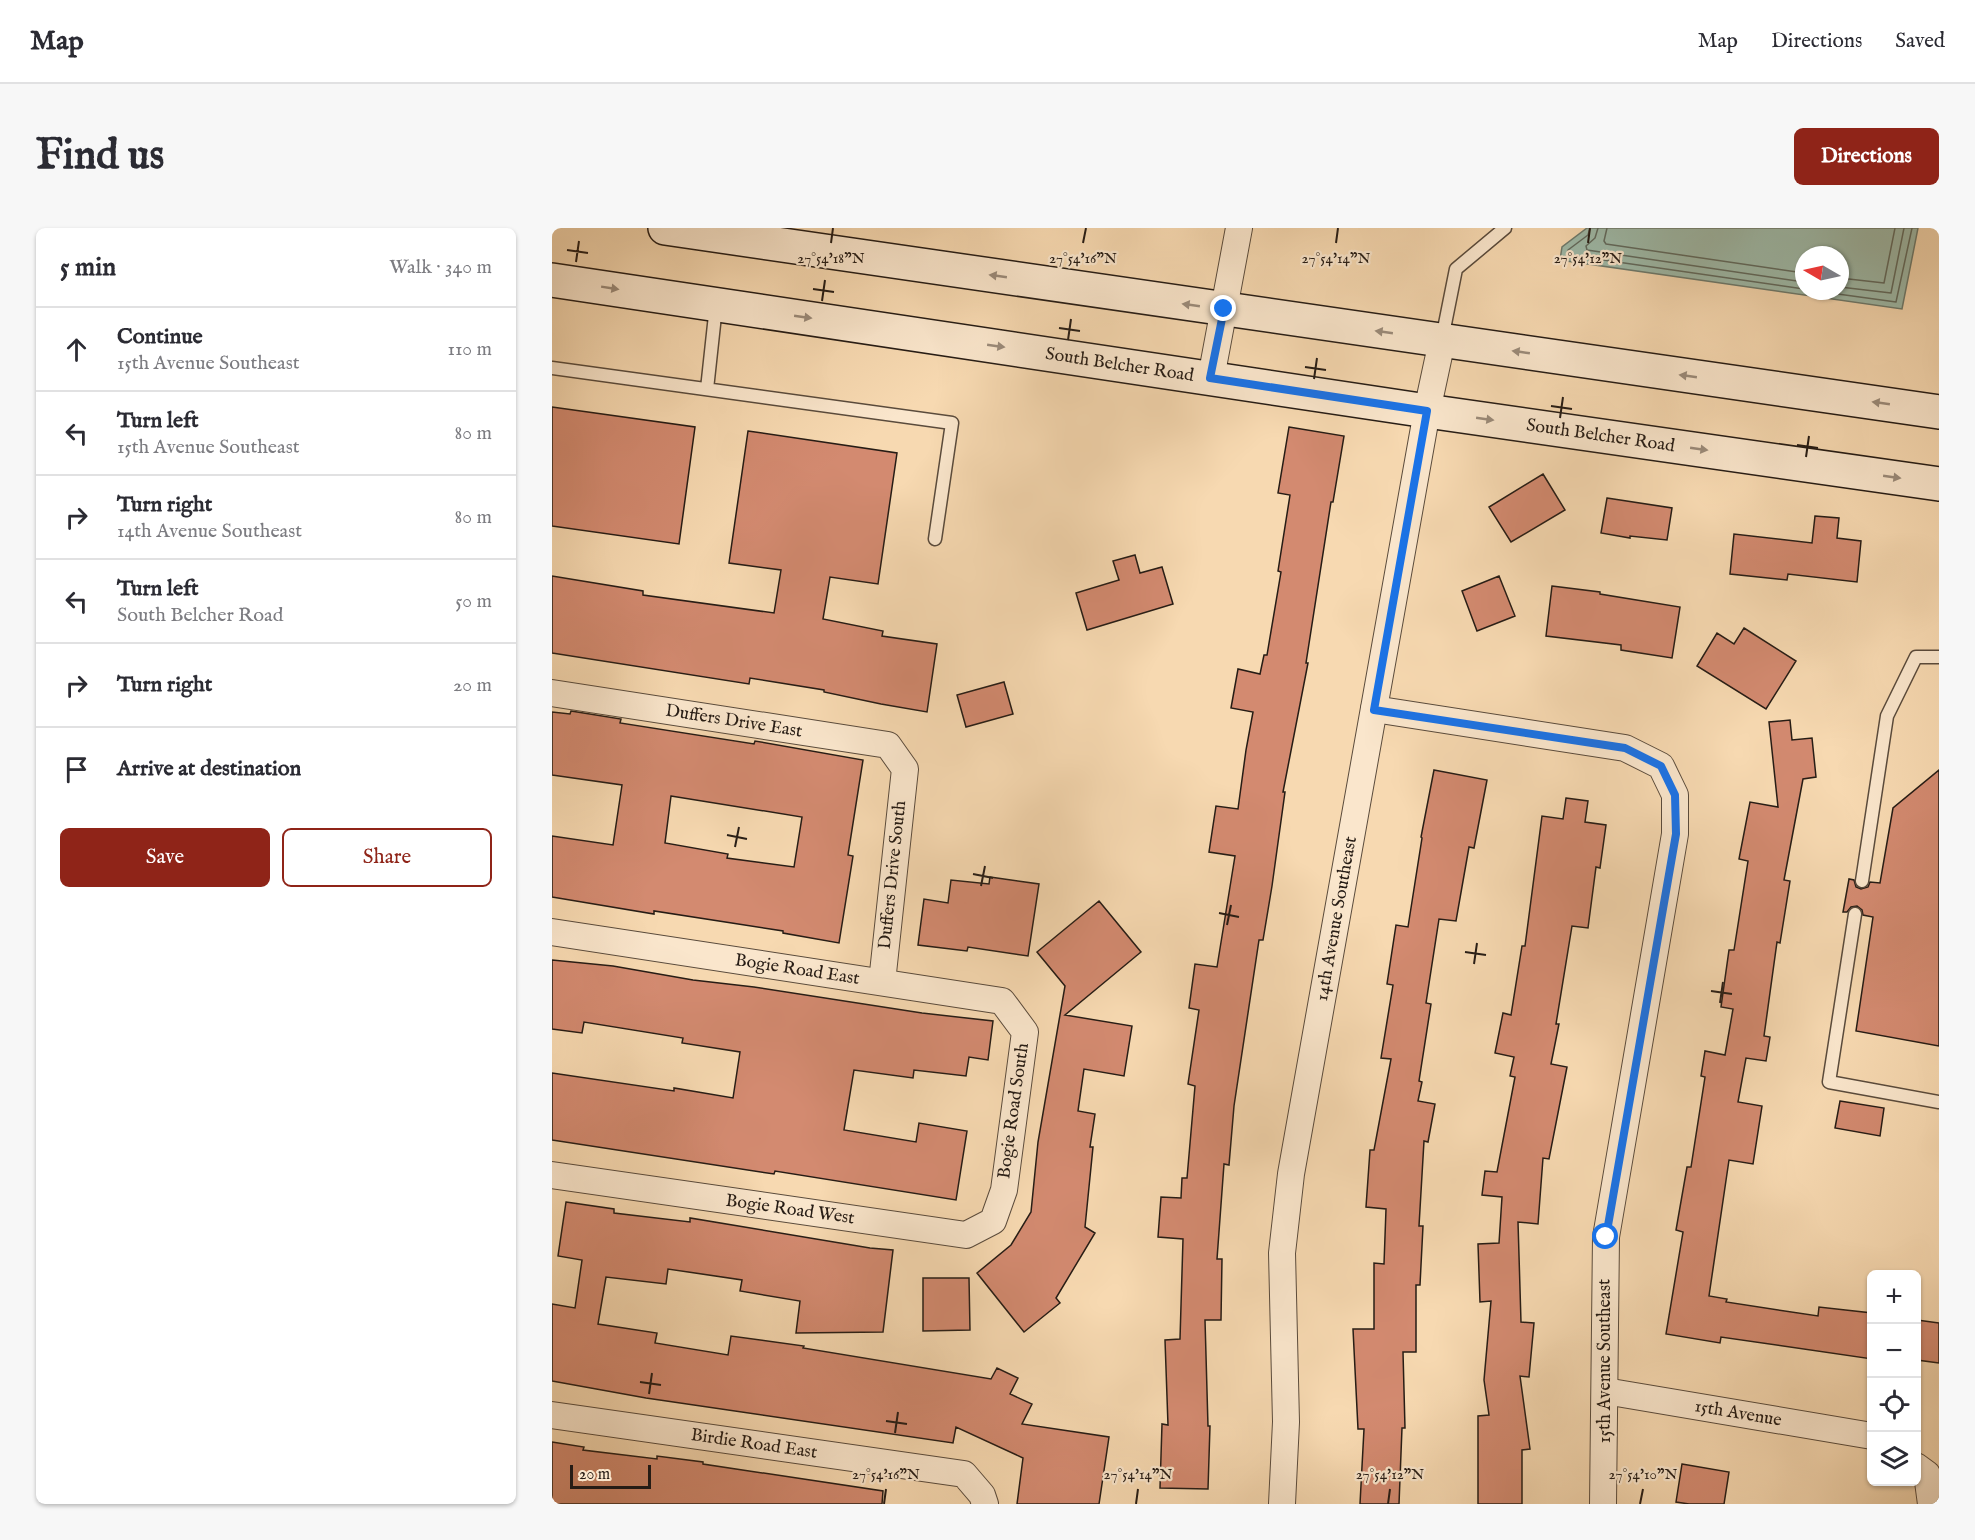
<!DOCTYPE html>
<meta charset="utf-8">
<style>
body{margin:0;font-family:"IM FELL English",serif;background:#f7f7f7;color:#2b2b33}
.controls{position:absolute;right:18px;bottom:18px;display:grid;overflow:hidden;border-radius:9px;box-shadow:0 2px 4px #0004}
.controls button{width:54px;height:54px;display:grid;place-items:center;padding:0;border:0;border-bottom:2px solid #e1e1e2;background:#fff;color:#2b2b33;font:30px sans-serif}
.compass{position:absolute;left:1243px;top:18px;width:54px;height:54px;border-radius:50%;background:#fff;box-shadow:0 2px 4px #0004;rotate:279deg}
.scale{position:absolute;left:18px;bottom:15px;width:81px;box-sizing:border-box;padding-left:6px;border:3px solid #261c15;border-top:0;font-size:16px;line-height:21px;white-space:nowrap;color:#261c15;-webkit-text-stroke:4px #fae6cc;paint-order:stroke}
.stop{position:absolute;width:18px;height:18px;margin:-14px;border:4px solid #1a73e8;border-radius:50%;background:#fff}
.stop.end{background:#1a73e8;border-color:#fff;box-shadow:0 2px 6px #0008}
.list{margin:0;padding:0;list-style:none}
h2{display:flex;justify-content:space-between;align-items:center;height:78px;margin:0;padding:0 24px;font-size:26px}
h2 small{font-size:20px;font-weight:400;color:#7c7c81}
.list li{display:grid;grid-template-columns:39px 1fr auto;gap:18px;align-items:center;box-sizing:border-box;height:84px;padding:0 24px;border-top:2px solid #e1e1e2}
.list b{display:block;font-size:22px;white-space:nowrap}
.list p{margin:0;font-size:20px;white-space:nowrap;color:#7c7c81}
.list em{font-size:20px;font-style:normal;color:#7c7c81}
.actions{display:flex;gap:12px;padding:18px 24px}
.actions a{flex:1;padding:14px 0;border:2px solid #8f2418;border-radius:9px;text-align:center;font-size:21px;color:#8f2418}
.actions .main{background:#8f2418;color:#fff}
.icon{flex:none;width:33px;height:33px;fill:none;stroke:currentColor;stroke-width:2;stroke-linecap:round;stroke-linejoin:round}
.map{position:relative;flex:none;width:1387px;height:1276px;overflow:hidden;border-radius:9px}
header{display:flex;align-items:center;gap:36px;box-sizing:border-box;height:84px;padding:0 30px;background:#fff;border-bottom:2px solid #e1e1e2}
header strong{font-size:28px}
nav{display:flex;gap:33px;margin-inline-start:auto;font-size:21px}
.intro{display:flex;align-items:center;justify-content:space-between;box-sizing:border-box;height:144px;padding:0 36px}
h1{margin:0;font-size:42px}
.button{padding:15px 27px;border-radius:9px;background:#8f2418;color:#fff;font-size:21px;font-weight:700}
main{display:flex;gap:36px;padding:0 36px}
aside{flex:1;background:#fff;border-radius:9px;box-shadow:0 2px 4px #0004}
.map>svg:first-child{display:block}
.water{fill:#9ebaa9;stroke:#6e7b6e;stroke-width:1.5;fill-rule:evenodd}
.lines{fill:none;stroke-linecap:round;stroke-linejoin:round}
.shore{stroke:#626b5f;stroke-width:1.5}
.building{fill:#d38a70;stroke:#261c15;stroke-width:1.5;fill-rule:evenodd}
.lane-casing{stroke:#5a4b3c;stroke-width:15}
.street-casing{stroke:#5a4b3c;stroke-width:28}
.secondary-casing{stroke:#261c15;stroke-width:36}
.lane{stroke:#fae6cc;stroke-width:12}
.street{stroke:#fae6cc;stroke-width:26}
.secondary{stroke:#fae6cc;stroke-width:33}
.oneway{fill:#9b8b7a}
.route{stroke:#1a73e8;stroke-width:8}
.ticks{fill:none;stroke:#261c15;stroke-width:2}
.labels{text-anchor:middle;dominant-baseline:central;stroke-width:4.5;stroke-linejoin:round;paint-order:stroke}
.street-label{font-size:18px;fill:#261c15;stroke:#fae6cc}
.ticks-label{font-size:15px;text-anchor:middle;fill:#261c15;stroke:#fae6cc;stroke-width:4.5;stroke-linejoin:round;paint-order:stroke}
</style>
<header>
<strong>Map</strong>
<nav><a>Map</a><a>Directions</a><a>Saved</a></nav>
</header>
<div class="intro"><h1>Find us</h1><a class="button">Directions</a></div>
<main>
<aside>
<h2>5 min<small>Walk · 340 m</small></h2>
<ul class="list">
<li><svg class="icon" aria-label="ahead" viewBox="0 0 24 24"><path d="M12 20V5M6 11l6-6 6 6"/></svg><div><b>Continue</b><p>15th Avenue Southeast</p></div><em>110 m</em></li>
<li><svg class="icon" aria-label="left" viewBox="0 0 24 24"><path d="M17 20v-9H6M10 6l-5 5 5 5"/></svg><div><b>Turn left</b><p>15th Avenue Southeast</p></div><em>80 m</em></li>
<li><svg class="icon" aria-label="right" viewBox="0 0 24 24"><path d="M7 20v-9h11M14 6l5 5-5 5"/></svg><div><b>Turn right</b><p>14th Avenue Southeast</p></div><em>80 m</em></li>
<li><svg class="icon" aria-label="left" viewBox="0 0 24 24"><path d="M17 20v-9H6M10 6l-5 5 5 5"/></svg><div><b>Turn left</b><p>South Belcher Road</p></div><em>50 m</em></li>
<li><svg class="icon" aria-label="right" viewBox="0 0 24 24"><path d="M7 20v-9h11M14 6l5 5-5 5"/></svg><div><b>Turn right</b></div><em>20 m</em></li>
<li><svg class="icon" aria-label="arrive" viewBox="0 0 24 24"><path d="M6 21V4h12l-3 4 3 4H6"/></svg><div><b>Arrive at destination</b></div></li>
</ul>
<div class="actions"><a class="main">Save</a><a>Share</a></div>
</aside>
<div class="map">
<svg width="1387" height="1276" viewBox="0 0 1387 1276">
<rect width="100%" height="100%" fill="#f7d9b1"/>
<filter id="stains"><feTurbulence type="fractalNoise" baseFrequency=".00333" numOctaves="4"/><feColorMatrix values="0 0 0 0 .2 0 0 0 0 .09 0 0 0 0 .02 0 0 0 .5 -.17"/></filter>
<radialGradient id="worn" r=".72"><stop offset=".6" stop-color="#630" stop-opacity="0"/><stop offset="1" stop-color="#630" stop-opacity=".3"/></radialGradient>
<path class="water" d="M1035 0H1366L1350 81 1008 32 1010 19ZM1252 27H1288V63H1252Z"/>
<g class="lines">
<path class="shore" d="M1038 0 1036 7 1016 22 1017 27 1252 61
M1046 0 1043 10 1034 18 1035 22 1252 54
M1055 0 1052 13 1054 16 1252 45
M1288 50 1332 55 1343 0
M1288 59 1339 65 1352 0
M1264 63 1344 74 1360 0"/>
</g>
<path class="building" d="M0 179 143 199 127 316 0 298Z
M737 199 792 208 781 274H779L754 435H756L731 564H733L720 658 711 712H707L682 878 677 937 672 936 665 1031H670L669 1092H653L656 1198H658L656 1261 608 1260 610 1196 616 1197 613 1112 628 1111 631 1011 606 1009 609 969 629 970 630 950H635L643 858 636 856 647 782 637 780 643 736 665 739 683 628 657 624 664 578 686 581 694 522 701 484 679 480 686 441 708 446 712 427H715L729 344 726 343 738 267 726 265Z
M196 203 345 225 326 356 278 349 271 391 331 403 330 408 385 416 375 484 329 476 272 464V462L198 450 197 456 0 425V348L91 363V367L222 385 229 342 177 335Z
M991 246 1013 282 959 314 937 279Z
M1055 270 1120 280 1115 312 1078 308V310L1049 305Z
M1263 288 1287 290 1285 310 1309 313 1305 354 1236 346 1235 352 1178 346 1182 306 1260 315Z
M583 327 588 345 610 339 621 376 535 402 524 365 567 352 561 333Z
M947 348 963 388 925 403 910 363Z
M1000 358 1048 364V366L1128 379 1120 430 1069 422V417L994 408Z
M1192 400 1244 433 1214 481 1145 438 1165 405 1182 416Z
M452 454 461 486 414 499 405 467Z
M19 483 69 491 68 495 202 516 203 513 311 532 296 627 301 628 287 715 231 705V703L102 683V686L0 669V608L61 617 70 557 0 547V484L18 486ZM119 568 250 589 242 639 175 630 176 626 113 615Z
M1238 492 1240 512 1260 510 1264 549 1251 551 1232 652 1238 653 1228 715 1225 714 1212 808 1218 809 1214 833 1194 830 1186 874 1210 878 1201 936 1177 932 1157 1068 1175 1071 1174 1074 1266 1088 1267 1079 1320 1085V1131L1169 1109 1168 1115 1114 1106 1131 1004 1124 1002 1135 939H1139L1153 849 1149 848 1153 823 1173 827 1181 781 1169 779 1177 722H1182L1196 633 1187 631 1198 574 1226 579 1217 494Z
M882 542 935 552 922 620 917 619 904 693 887 691 874 775 879 776 867 853 870 854 866 873 883 876 876 914 872 913 867 998H871L868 1057H864V1124H851L853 1200H850L847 1276H808L812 1201H806L801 1101H822V1035L832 1036 834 981 814 979 818 922H822L839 831 829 830 841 757 835 756 844 697 856 699 870 610 869 609Z
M1387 542V818L1304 803 1321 689 1311 687 1310 682 1305 678 1299 679 1295 684H1291L1297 651 1302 652 1304 659 1309 661 1316 659 1318 654 1328 655 1341 580Z
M1014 570 1036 573 1033 594 1054 597 1048 640 1044 639 1036 700 1020 698 1004 796H1007L999 836 1015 839 997 931 991 930 986 996 966 994 969 1094 982 1095 977 1149 968 1148 978 1221 970 1222V1276H926V1188L937 1187 932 1152 939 1073 928 1074 926 1016 947 1015 950 969 930 967 933 943 945 944 963 849 958 848 962 829 943 825 951 785 959 787 970 718H973L990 588 1011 591Z
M438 649 487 656 476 728 416 719 415 723 366 717 372 671 396 675 399 652 437 656Z
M547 673 589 724 513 787 580 798 572 848 532 841 526 883 543 886 538 919H541L533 999 543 1005 504 1070 508 1075 472 1104 425 1045 459 1017 479 984 486 914 513 758 485 724Z
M0 732 61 738 141 752 202 759 370 785 441 793 436 832 417 829 414 848 362 842 361 850 302 842 292 902 364 914 367 895 415 903 404 972 223 943 222 946 0 912V845L122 863V860L181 870 188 824 130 815 131 810 32 794 30 805 0 801Z
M1288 873 1332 880 1328 908 1283 900Z
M14 974 62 981V985L138 994V990L318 1020 341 1022 331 1104 244 1105 248 1073 188 1063 190 1052 116 1041 114 1056 54 1049 46 1096 105 1105 103 1115 176 1127 179 1108 252 1118 251 1120 439 1151 445 1140 466 1150 458 1166 480 1176 470 1196 557 1209 547 1276H465L471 1230 404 1199 401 1215 94 1170 0 1153V1076L23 1080 30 1032 6 1028Z
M371 1050H417L418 1102 371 1103Z
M1365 1092 1387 1095V1135L1365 1132Z
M0 1214 32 1219 31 1222 105 1231V1228L151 1234V1236L331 1263 330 1276H0Z
M1130 1236 1177 1244 1172 1276H1137L1124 1274Z"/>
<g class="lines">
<defs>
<path id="lane" d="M890 111 904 41 953 0
M0 140 400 195 383 311
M155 161 164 78
M1310 653 1335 488 1364 429H1387
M1303 686 1277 854 1387 874"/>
<g id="street">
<path d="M659 150 687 0"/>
<path id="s1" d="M0 465 336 517 353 541 330 754"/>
<path d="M822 481 1073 520 1109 538 1123 567V606L1054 1009 1051 1276"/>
<path id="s2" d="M0 704 450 773 473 804 452 962 441 993 414 1007 0 947"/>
<path id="s3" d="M1053 1163 1320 1208"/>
<path id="s4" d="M0 1187 412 1246 430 1267 433 1276"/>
<path d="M1364 1238 1375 1246 1379 1276"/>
<path id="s5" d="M730 1276 734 1194 730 1025 739 946 875 183 890 113"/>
</g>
<g id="secondary">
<path d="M113 0 1387 184"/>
<path id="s6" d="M0 52 875 183 1387 256"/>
</g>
</defs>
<use href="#lane" class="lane-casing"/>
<use href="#street" class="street-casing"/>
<use href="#secondary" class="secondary-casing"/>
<use href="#lane" class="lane"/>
<use href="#street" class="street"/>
<use href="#secondary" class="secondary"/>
</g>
<defs><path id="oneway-solid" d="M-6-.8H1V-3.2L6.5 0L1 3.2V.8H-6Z" transform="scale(1.5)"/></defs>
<g class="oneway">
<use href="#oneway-solid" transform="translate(446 48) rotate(-172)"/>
<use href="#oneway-solid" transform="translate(58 60) rotate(9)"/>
<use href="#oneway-solid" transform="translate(639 77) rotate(-172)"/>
<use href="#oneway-solid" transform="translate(251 89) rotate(8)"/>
<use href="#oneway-solid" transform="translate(832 104) rotate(-172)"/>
<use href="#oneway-solid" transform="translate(444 118) rotate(8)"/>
<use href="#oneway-solid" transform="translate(969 124) rotate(-172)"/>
<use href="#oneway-solid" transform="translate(1136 148) rotate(-172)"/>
<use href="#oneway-solid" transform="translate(1329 175) rotate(-172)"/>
<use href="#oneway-solid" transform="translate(933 191) rotate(8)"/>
<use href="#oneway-solid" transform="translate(1147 221) rotate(8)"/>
<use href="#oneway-solid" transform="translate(1340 249) rotate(8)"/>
</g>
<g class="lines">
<path class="route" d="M672 81 658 150 875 183 822 482 1073 520 1109 538 1123 567 1124 606 1054 1009"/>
</g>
<path class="ticks" d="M279 15 281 0M531 15 534 0M784 15 786 0M1036 15 1038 0M15 22 36 25M24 34 27 13M261 61 282 64M270 73 273 52M507 100 528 103M516 112 519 91M753 139 774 142M762 151 765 130M999 178 1020 181M1008 190 1011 169M1245 217 1266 220M1254 229 1257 208M175 607 195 611M183 619 187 599M421 646 441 650M429 658 433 638M667 685 687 689M675 697 679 677M913 724 934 727M922 736 925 715M1159 763 1180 766M1168 775 1171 754M88 1154 109 1157M97 1166 100 1145M334 1193 355 1196M343 1205 346 1184M332 1276 334 1261M584 1276 586 1261M836 1276 838 1261M1088 1276 1091 1261"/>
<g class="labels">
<g class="street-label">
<text stroke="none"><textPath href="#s6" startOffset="574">South Belcher Road</textPath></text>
<text stroke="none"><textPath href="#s6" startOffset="1060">South Belcher Road</textPath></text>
<text stroke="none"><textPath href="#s1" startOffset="184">Duffers Drive East</textPath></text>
<text transform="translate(341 647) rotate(-84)">Duffers Drive South</text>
<text stroke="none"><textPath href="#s5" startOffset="590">14th Avenue Southeast</textPath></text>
<text stroke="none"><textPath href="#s2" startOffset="248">Bogie Road East</textPath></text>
<text transform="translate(462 883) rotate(-82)">Bogie Road South</text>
<text transform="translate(238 982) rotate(8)">Bogie Road West</text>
<text transform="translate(1053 1133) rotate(-90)">15th Avenue Southeast</text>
<text stroke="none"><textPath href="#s3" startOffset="135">15th Avenue</textPath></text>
<text stroke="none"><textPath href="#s4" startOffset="204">Birdie Road East</textPath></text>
</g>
</g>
<g class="ticks-label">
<text x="279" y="35">27°54'18"N</text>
<text x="531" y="35">27°54'16"N</text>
<text x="784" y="35">27°54'14"N</text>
<text x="1036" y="35">27°54'12"N</text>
<text x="334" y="1251">27°54'16"N</text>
<text x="586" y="1251">27°54'14"N</text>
<text x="838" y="1251">27°54'12"N</text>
<text x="1091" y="1251">27°54'10"N</text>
</g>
<rect width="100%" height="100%" filter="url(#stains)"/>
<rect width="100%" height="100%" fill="url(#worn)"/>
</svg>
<div class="controls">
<button>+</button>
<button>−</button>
<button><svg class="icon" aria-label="locate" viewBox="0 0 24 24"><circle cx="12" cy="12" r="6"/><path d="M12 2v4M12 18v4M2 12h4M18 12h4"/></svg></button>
<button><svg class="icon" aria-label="layers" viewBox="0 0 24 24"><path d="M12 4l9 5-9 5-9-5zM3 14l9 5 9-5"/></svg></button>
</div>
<svg class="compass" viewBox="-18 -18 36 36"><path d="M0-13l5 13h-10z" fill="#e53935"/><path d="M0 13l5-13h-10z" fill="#7c7c81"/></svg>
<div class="scale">20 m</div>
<div class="stop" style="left:1054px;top:1009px"></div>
<div class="stop end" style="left:672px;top:81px"></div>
</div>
</main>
